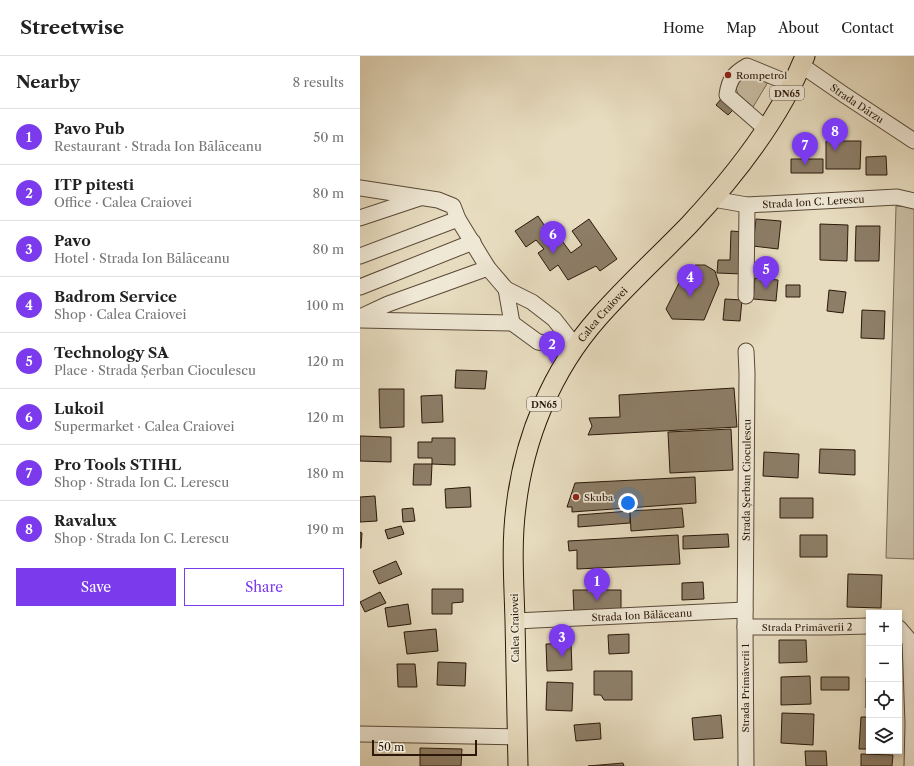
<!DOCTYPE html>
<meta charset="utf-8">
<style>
body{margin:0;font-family:"Libre Caslon Text",serif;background:#f6f6f6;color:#222}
.controls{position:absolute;right:12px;bottom:12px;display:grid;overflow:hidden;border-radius:0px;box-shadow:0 2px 6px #0003}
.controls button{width:36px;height:36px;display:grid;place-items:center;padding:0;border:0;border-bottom:1px solid #e0e0e0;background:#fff;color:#222;font:20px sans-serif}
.scale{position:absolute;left:12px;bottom:10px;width:105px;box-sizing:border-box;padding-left:4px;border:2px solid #2b180a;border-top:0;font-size:11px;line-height:14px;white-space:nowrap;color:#2b180a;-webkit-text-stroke:3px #efe8d5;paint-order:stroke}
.you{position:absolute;left:268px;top:447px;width:14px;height:14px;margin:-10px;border:3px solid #fff;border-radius:50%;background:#1a73e8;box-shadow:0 0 0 6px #1a73e833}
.badge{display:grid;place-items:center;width:26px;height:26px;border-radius:50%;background:#7c3aed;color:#fff;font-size:13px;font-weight:700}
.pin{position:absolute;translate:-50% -33px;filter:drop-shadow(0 1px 2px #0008)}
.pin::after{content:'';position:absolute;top:21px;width:14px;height:12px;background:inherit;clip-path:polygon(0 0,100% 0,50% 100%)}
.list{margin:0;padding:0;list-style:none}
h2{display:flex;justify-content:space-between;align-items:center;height:52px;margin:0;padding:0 16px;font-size:17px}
h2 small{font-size:13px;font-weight:400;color:#767676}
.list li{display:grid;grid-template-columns:26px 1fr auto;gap:12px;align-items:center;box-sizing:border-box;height:56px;padding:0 16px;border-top:1px solid #e0e0e0}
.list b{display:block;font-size:15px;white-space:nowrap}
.list p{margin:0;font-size:13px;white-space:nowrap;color:#767676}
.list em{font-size:13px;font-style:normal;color:#767676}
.actions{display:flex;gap:8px;padding:12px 16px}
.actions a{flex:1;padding:9px 0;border:1px solid #7c3aed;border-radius:0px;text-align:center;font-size:14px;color:#7c3aed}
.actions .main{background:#7c3aed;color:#fff}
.icon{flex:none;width:22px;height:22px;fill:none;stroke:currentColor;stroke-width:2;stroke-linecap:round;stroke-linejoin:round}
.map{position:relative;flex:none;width:554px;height:710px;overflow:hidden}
header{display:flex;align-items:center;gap:24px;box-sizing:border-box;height:56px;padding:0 20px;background:#fff;border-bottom:1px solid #e0e0e0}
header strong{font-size:19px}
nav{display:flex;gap:22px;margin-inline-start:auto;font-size:14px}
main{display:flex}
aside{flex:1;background:#fff}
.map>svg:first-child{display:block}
.green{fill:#c7bba0;stroke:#796a55}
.building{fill:#8d7e68;stroke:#2b180a}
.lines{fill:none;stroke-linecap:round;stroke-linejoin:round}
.minor-casing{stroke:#5a4937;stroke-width:17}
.major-casing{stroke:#2b180a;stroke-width:21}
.minor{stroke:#efe8d5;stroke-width:15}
.major{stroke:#e7dcbf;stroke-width:19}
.poi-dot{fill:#8f2418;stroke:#efe8d5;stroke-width:1.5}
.labels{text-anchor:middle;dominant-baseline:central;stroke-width:3.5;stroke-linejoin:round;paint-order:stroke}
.shield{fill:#efe8d5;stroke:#665647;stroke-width:1}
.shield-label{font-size:9px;font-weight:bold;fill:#2b180a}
.poi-label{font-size:10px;fill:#2b180a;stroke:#efe8d5;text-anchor:start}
.street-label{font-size:10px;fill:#2b180a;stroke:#efe8d5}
</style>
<header>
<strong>Streetwise</strong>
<nav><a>Home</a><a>Map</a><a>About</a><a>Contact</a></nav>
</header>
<main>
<aside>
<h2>Nearby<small>8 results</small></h2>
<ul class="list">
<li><span class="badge">1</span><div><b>Pavo Pub</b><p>Restaurant · Strada Ion Bălăceanu</p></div><em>50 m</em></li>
<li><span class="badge">2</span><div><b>ITP pitesti</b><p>Office · Calea Craiovei</p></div><em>80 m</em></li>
<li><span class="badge">3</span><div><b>Pavo</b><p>Hotel · Strada Ion Bălăceanu</p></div><em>80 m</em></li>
<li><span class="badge">4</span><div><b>Badrom Service</b><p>Shop · Calea Craiovei</p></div><em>100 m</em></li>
<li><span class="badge">5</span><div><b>Technology SA</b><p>Place · Strada Șerban Cioculescu</p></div><em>120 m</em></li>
<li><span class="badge">6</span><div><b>Lukoil</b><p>Supermarket · Calea Craiovei</p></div><em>120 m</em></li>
<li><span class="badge">7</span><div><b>Pro Tools STIHL</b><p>Shop · Strada Ion C. Lerescu</p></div><em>180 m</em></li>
<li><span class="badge">8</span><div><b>Ravalux</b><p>Shop · Strada Ion C. Lerescu</p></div><em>190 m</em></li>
</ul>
<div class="actions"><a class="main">Save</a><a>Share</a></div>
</aside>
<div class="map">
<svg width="554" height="710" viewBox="0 0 554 710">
<rect width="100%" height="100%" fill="#e7dcbf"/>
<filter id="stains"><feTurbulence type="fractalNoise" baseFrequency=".005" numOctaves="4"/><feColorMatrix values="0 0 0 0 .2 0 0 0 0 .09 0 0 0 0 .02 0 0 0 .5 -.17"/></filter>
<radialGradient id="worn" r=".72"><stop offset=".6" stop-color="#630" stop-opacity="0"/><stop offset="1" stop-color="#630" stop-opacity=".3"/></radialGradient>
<path class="green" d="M390 16 408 26 393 51 378 38 376 32 383 19Z
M536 150 554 151V503L526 502Z"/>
<path class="building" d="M361 43 374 53 368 59 356 49Z
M466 85H501L500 113H466Z
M526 100 527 119H506V101Z
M431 103H463V117H431Z
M178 160 195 185 200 182 211 197 222 189 212 175 229 163 257 203 240 215 236 210 208 224 198 209 190 215 178 197 184 193 176 184 166 191 155 175Z
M396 163 421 165 418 193 393 190Z
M460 168 488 169 487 205 460 204Z
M496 170H520L519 205H495Z
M371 175 384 176 382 218 357 217 358 204H370Z
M335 209H345L355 215 359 228 344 264 312 263 306 253 323 219Z
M395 222 418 224 416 245 393 243Z
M426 229H440V241H426Z
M469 234 486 236 483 257 467 255Z
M365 243 382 244 380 265 363 264Z
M502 254 525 255 524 283 501 282Z
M96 314 127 315 125 333 95 332Z
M374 332 377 371 228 379 232 370 229 362 260 361 259 339Z
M19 333H44V371L20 372Z
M82 339 83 366 62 367 61 340Z
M371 373 373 414 310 417 308 376Z
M0 380 31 381V406L0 405Z
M72 382H95V409L72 408V402H58V386H72Z
M460 393 495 394V419L459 417Z
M404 396 439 398 438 422 403 420Z
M54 408H72L71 429H53Z
M335 421 336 447 212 456V451H207L215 427Z
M110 431 111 451 86 452 85 433Z
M15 440 17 465 0 466V441Z
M420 442H453V462H420Z
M53 452 55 465 43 466 42 453Z
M322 452 324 471 271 475 270 455Z
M270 455V467L218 471V459Z
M41 470 44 478 28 483 25 474Z
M0 476 2 477 1 492H0Z
M368 478 369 491 323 493V480Z
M318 479 320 508 217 513V494L209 495 208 485Z
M440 479H467V501H440Z
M36 505 42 518 19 528 13 515Z
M488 518 522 519 521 552 487 551Z
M343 526 344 543 322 544V527Z
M72 533H103V546L92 547V558H72Z
M213 534H261V555L214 556Z
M20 536 26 547 5 556 0 546Z
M48 548 51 568 28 571 25 552Z
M76 573 78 595 47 598 44 576Z
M269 578V597L249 598 248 579Z
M419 584H446L447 606 419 607Z
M211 587 212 614 187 615 186 588Z
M78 606 106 607 105 630 77 629Z
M37 608H55L57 631H38Z
M234 615H272V644H244L241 639H234Z
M450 620 451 648 421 649V621Z
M461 621H489V634H461Z
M506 622H509V652H506Z
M187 626 213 627 212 655 186 654Z
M422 657 454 658 453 689 421 687Z
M361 659 363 682 334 684 332 662Z
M501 661H509V693H499Z
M240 667 241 683 216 685 214 669Z
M60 692 102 693 101 710H60Z
M445 695H466L467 710H446Z
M501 698 533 699 532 710H501Z
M263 707 264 710H228Z"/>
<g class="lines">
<defs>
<g id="minor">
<path id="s1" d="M441 9 483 38 554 85"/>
<path d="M406 73 367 39C369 24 373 18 387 10L431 28"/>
<path d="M0 132 78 144 93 150 98 163 128 212 146 233 172 246 194 263 216 291"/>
<path id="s2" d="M353 143 387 149 537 141 554 145"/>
<path d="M0 162 60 142"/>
<path d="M0 200 98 163"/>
<path d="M0 231 113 186"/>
<path d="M146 233 152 267"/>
<path d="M386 240 387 149"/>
<path d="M0 261 28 248 128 212"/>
<path d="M0 264 152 267 178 286 216 291"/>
<path id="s3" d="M155 565 385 554"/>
<path id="s4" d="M385 571H469L509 570"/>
<path d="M539 572 550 585 553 668 552 710"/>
<path d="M0 678 157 681"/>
<path id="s5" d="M386 710 385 571 387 317 386 295"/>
</g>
<g id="major">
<path id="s6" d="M158 710C157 662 156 613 155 565 154 527 151 489 156 451 164 382 192 314 238 262 267 229 299 200 329 169 373 122 421 61 445 0"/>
</g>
</defs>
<use href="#minor" class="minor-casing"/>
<use href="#major" class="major-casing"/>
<use href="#minor" class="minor"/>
<use href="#major" class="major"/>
</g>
<g class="poi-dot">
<circle cx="368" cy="19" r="4"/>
<circle cx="216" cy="441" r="4"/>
</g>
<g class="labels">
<g class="shield">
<rect x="410" y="30" width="34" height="14" rx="3"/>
<rect x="167" y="341" width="34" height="14" rx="3"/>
</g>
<g class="shield-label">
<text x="427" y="37">DN65</text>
<text x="184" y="348">DN65</text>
</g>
<g class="poi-label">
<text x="376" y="19">Rompetrol</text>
<text x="224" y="441">Skuba</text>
</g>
<g class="street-label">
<text stroke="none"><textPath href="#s1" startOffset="68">Strada Dârzu</textPath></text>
<text stroke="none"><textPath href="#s2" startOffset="101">Strada Ion C. Lerescu</textPath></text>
<text stroke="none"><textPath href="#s6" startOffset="474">Calea Craiovei</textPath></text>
<text stroke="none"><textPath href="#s5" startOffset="286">Strada Șerban Cioculescu</textPath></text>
<text stroke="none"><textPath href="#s3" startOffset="127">Strada Ion Bălăceanu</textPath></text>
<text stroke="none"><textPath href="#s4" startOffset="62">Strada Primăverii 2</textPath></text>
<text transform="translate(155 572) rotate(-91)">Calea Craiovei</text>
<text transform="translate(385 632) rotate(-90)">Strada Primăverii 1</text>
</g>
</g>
<rect width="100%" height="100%" filter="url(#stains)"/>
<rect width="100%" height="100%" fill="url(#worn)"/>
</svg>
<div class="controls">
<button>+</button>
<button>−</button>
<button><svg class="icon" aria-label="locate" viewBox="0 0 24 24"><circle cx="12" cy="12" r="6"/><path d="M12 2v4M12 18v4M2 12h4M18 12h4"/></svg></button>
<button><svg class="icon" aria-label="layers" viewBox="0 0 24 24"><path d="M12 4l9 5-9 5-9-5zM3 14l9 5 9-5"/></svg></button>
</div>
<div class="scale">50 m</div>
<div class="you"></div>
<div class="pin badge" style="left:237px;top:545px">1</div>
<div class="pin badge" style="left:192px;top:308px">2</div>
<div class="pin badge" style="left:202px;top:601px">3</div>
<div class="pin badge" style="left:330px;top:241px">4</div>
<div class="pin badge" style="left:406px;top:233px">5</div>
<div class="pin badge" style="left:193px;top:198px">6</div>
<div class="pin badge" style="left:445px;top:109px">7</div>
<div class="pin badge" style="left:475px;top:95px">8</div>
</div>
</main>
